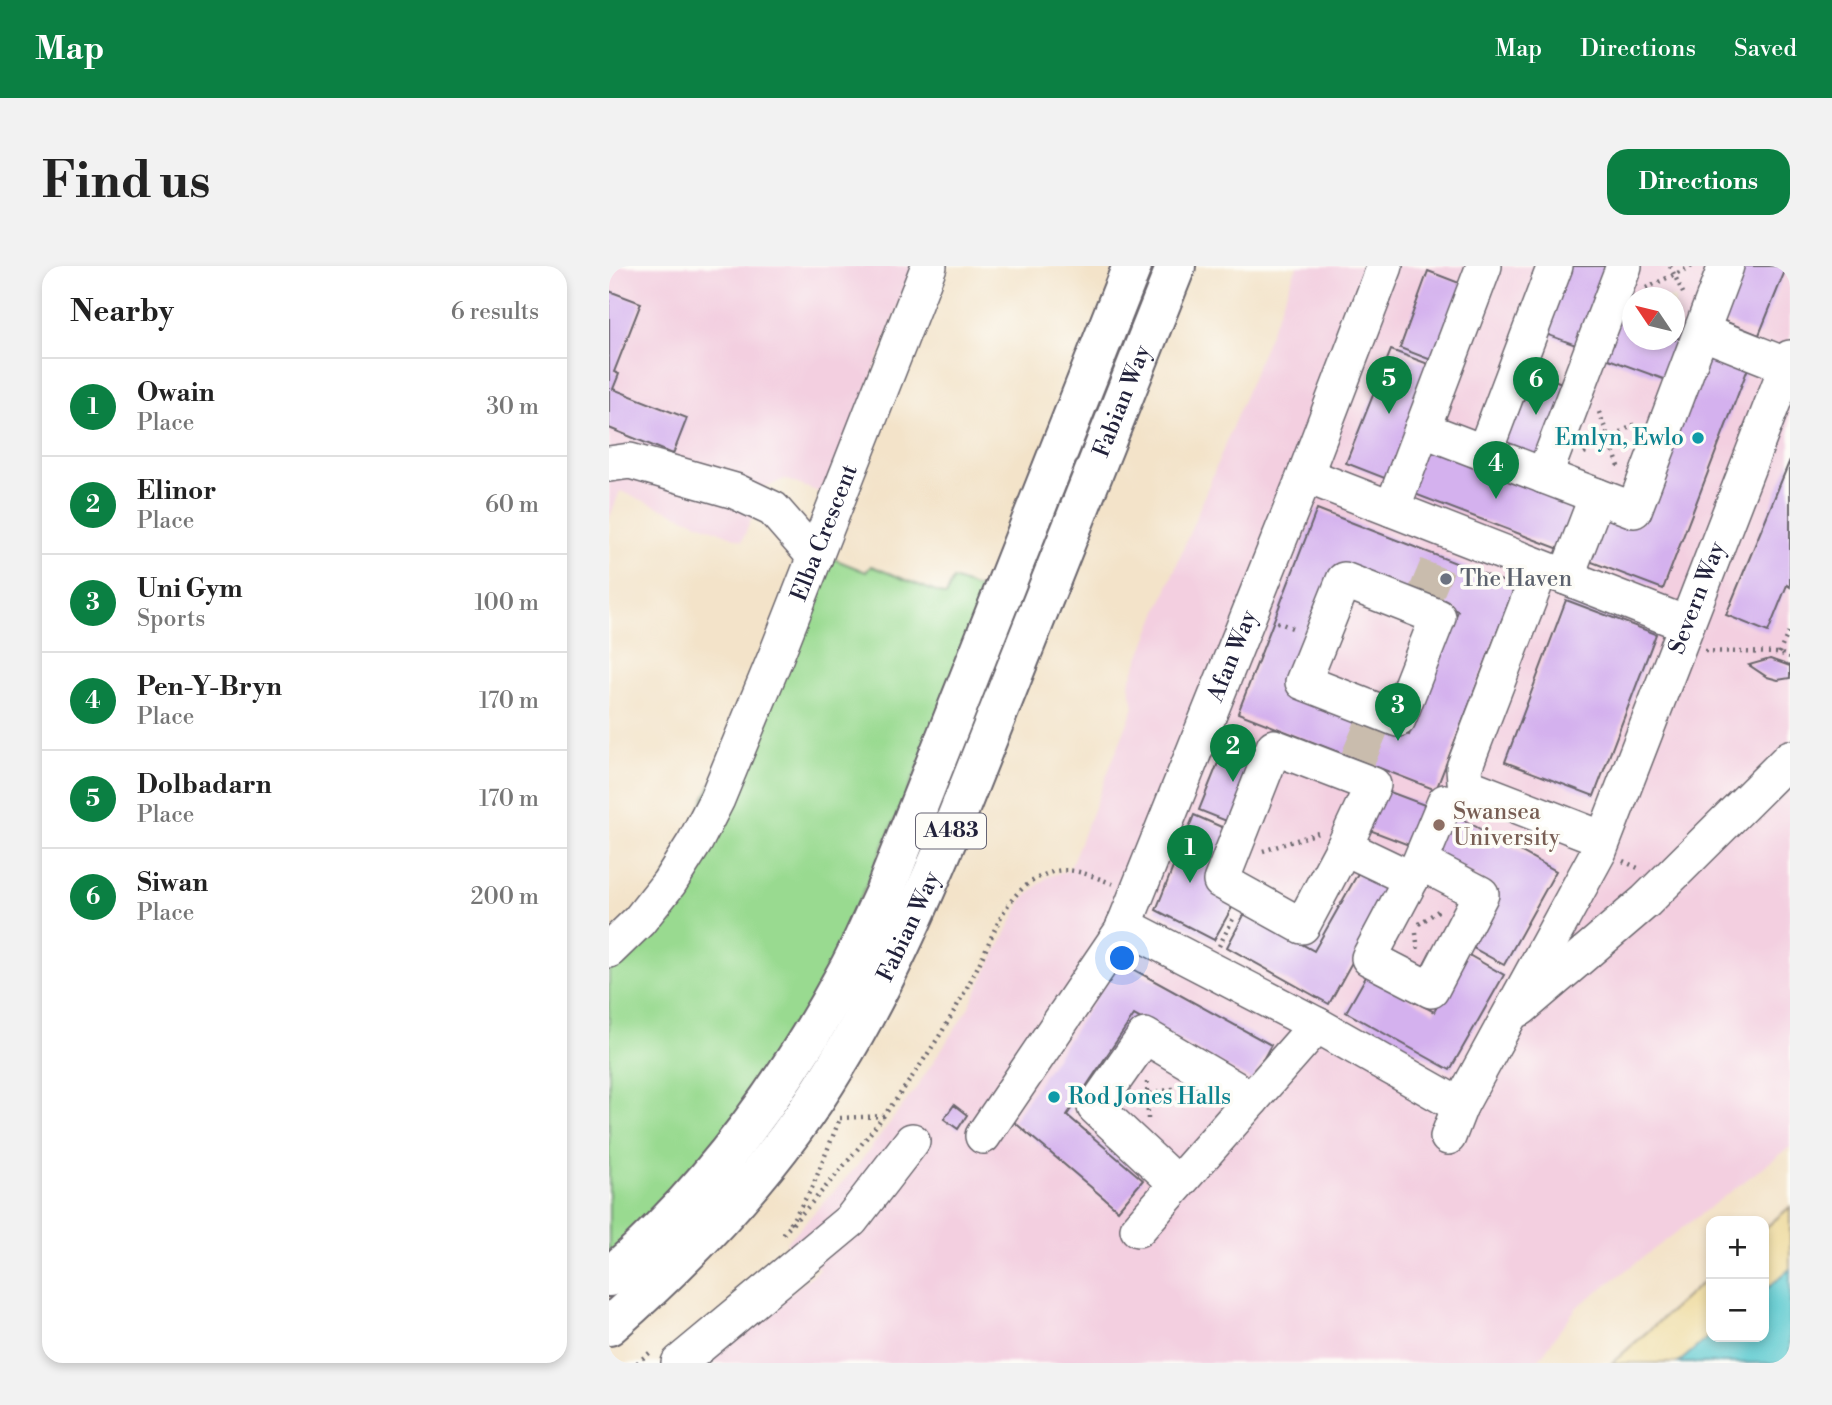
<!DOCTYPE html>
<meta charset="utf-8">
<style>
body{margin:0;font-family:"Libre Bodoni",serif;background:#f2f2f2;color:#222}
.controls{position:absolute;right:21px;bottom:21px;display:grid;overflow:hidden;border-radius:14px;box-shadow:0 4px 10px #0003}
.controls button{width:63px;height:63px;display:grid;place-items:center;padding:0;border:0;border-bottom:2px solid #e0e0e0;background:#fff;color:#222;font:35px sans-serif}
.compass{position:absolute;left:1013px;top:21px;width:63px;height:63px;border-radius:50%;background:#fff;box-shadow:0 4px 10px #0003;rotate:305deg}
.you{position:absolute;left:514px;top:693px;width:24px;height:24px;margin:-18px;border:5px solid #fff;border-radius:50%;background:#1a73e8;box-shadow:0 0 0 10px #1a73e833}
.badge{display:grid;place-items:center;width:46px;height:46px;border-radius:50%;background:#0b8043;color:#fff;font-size:23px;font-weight:700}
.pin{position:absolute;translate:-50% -58px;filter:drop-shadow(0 2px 4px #0008)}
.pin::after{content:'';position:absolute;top:37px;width:24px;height:21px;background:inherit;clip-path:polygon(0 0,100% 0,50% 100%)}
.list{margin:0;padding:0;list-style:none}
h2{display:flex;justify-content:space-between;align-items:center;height:91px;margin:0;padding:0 28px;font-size:30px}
h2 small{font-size:23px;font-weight:400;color:#767676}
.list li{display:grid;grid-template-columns:46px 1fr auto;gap:21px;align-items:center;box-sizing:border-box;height:98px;padding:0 28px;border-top:2px solid #e0e0e0}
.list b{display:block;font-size:26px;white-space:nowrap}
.list p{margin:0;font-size:23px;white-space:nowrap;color:#767676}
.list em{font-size:23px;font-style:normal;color:#767676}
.map{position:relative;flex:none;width:1181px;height:1097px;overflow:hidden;border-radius:21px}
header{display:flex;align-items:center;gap:42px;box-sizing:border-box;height:98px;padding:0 35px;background:#0b8043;color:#fff}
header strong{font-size:33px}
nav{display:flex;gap:38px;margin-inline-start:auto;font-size:24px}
.intro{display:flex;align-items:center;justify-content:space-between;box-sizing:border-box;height:168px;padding:0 42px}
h1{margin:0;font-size:49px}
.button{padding:18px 32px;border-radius:21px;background:#0b8043;color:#fff;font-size:24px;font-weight:700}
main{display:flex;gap:42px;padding:0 42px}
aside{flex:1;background:#fff;border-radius:21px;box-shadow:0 4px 10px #0003}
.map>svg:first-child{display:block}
.built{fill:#f3cfe0;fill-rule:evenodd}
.green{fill:#99da90;stroke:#5e7e66;stroke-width:2}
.sand{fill:#eeda9e;stroke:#887e6c;stroke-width:2}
.water{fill:#5bc9cf;stroke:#3e7685;stroke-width:2}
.building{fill:#d4b1ee;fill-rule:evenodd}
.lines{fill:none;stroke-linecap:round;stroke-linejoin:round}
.minor-tunnel{stroke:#c9bcad;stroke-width:35;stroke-dasharray:35 18;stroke-linecap:butt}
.minor-casing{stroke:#6b666d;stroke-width:38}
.highway-casing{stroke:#6b666d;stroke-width:42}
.path{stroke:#6b666d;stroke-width:4.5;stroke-dasharray:2 5;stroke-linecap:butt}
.minor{stroke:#fff;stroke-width:35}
.highway{stroke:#fff;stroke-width:38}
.culture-dot{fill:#0f9aa8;stroke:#fdfcf7;stroke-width:2.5}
.worship-dot{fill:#6b7280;stroke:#fdfcf7;stroke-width:2.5}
.education-dot{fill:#8d6e63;stroke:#fdfcf7;stroke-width:2.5}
.labels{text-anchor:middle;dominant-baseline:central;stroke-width:7;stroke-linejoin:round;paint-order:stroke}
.shield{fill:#fdfcf7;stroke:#646373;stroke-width:2}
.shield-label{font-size:21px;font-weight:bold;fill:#22223b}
.street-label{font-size:23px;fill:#22223b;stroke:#fdfcf7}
.culture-label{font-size:23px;fill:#0d838f;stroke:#fdfcf7;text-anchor:end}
.worship-label{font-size:23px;fill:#5b616d;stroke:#fdfcf7;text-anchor:start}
.education-label{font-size:23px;fill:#785e54;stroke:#fdfcf7;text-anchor:start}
</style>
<header>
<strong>Map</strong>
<nav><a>Map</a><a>Directions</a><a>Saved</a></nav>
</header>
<div class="intro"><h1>Find us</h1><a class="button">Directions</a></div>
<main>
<aside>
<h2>Nearby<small>6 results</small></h2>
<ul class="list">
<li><span class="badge">1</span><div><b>Owain</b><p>Place</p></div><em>30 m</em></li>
<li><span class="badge">2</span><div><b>Elinor</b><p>Place</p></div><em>60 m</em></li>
<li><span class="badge">3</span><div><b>Uni Gym</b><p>Sports</p></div><em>100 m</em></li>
<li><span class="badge">4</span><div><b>Pen-Y-Bryn</b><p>Place</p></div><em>170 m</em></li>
<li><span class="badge">5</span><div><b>Dolbadarn</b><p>Place</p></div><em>170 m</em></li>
<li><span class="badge">6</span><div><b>Siwan</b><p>Place</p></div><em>200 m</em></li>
</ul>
</aside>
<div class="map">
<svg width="1181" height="1097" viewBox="0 0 1181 1097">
<rect width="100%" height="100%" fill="#fdfcf7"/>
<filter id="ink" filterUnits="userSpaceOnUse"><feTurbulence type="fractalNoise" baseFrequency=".0143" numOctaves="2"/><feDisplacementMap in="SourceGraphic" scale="14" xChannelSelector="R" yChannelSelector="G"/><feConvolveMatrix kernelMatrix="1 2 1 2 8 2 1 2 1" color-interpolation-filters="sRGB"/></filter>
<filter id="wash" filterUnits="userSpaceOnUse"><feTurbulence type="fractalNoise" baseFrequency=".00686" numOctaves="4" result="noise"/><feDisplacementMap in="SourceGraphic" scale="28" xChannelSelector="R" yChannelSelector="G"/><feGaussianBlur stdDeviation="1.57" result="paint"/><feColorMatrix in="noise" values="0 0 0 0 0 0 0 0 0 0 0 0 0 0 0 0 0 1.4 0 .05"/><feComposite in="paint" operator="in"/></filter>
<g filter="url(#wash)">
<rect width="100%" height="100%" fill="#f3e3c9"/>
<path class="built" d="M0 0H305L218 229 175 213 161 220 157 219 133 275 11 225 0 253Z
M688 0H1181V881L968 1041 927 1097H94L211 1003 177 977 248 900 307 822 357 746 414 633 438 611 460 604 525 441 520 417ZM1024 32H1066V74H1024Z"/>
<path class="green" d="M215 289 257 306 262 300 337 330 344 313 385 328 185 784 0 1000V691L32 661Z"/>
<path class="sand" d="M1181 941V1097H1003L1102 1009V1071H1155V963Z"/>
<path class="water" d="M1181 1003V1097H1069L1102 1069 1155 1071V1025Z"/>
<g id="blocks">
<path class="building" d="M959 0H1002L972 81 934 67Z
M1135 0H1178L1150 69 1113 54Z
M819 5 858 20 830 97 791 82Z
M0 25 32 37 5 106 10 108 4 123 78 152 64 188 0 162Z
M1005 49 1024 56V74H1066V71L1083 77 1068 118 991 90Z
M1100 81 1141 97 1054 323 980 295 998 246 1031 259Z
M782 84 822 99 778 213 737 197Z
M921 105 961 120 934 193 894 178Z
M819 176 975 240 958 286 798 225Z
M1181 194V321L1178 319 1159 366 1117 349Z
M708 243 906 320 827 524 629 447ZM730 298 849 345 800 469 683 424Z
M957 334 1047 368 985 530 896 496Z
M1161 393 1181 400V412L1169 414 1158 411 1140 399Z
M619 472 659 488 630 560 590 544Z
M765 520 821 541 805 581 750 560Z
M844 548 947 605 895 699 859 679 890 623 823 586Z
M585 549 624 566 625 638 605 674 547 644Z
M752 602 785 620 720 738 618 681 636 647 705 685Z
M858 688 895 709 841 804 737 746 758 709 825 746Z
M511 696 662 779 643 814 525 749 458 849 534 914 509 944 404 855Z
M345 839 358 849 349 863 335 853Z"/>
</g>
</g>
<g filter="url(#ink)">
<use href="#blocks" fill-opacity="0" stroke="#6b666d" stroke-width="2"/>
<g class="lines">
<path class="minor-tunnel" d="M815 332 832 291
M749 493 765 455"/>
<defs>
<g id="minor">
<path d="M1093 66 1181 101"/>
<path d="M813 163 988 230"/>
<path d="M875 187 946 0"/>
<path d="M0 198 21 195 126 225 164 243 206 291"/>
<path d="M696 209 1077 358"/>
<path d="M935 210 1015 0"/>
<path d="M783 243 875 0"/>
<path d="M932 302 855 502 856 515 863 522 994 573"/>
<path d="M957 311 988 230 1025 244 1117 0"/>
<path d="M735 314 829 351 789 453 694 416Z"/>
<path d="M665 481 764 519 735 581 693 660 612 615Z"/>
<path d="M735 581 802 613"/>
<path d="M811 596 872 628 822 724 760 692 811 596 836 536"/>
<path d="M515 659 708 759 851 840"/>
<path id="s1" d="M0 684 30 655 60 617 86 576 108 533 167 390 320 0"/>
<path d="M912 742 1037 635 1181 492"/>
<path id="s2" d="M374 870 513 665 696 209 776 0"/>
<path id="s3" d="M839 871 851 840 990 585 1181 92"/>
<path d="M568 918 486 841 536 770 643 833"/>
<path d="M529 963 708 759"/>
<path d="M70 1097 242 954 303 875"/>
</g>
<g id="highway">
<path d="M0 1011C97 927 175 822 236 709 251 683 262 654 275 627L523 0"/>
<path id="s4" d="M0 1060C87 984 168 899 227 800 275 722 311 639 346 555L567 0"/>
</g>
</defs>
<use href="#minor" class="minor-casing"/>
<use href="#highway" class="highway-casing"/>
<path class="path" d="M1061 0 1076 31
M1037 22 1083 0
M990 146 1011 203
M975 187 1028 157
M668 356 686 363
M1096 385 1170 387 1181 391
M1170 387 1181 363
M622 461 640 468
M654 585 709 567
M1014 595 1031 603
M810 658 829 645
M807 667 809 687
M610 680 624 653
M538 816 539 853
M528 831 567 822
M231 852 275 850
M181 958 203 922 230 855
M174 968C234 904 288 838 334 764 347 743 359 720 370 698 384 670 393 637 419 618 452 595 470 605 504 618
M28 1097 44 1084"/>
<use href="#minor" class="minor"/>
<use href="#highway" class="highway"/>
</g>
</g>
<g class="culture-dot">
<circle cx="1089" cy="172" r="7"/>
<circle cx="445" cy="831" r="7"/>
</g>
<circle class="worship-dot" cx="837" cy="313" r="7"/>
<circle class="education-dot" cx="830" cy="559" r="7"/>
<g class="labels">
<rect class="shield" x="307" y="547.5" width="70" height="35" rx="5"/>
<g class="shield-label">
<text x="342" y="565">A483</text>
</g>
<g class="street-label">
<text stroke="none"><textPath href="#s4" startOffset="1071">Fabian Way</textPath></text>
<text stroke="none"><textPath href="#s1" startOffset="474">Elba Crescent</textPath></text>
<text stroke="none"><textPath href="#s3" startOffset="595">Severn Way</textPath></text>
<text stroke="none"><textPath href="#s2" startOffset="544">Afan Way</textPath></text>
<text stroke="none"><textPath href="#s4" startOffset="504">Fabian Way</textPath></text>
</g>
<g class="culture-label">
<text x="1075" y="172">Emlyn, Ewlo</text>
<text x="459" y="831" text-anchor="start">Rod Jones Halls</text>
</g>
<g class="worship-label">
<text x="851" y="313">The Haven</text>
</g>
<g class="education-label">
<text x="844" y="546">Swansea<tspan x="844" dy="26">University</tspan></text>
</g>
</g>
</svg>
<div class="controls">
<button>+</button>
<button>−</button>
</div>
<svg class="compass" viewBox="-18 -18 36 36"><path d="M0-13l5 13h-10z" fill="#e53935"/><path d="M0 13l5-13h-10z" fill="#767676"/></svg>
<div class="you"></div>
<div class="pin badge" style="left:581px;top:617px">1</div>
<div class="pin badge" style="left:624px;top:516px">2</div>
<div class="pin badge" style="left:789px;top:475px">3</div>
<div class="pin badge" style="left:887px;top:233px">4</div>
<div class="pin badge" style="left:780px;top:148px">5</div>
<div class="pin badge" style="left:927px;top:149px">6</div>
</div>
</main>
